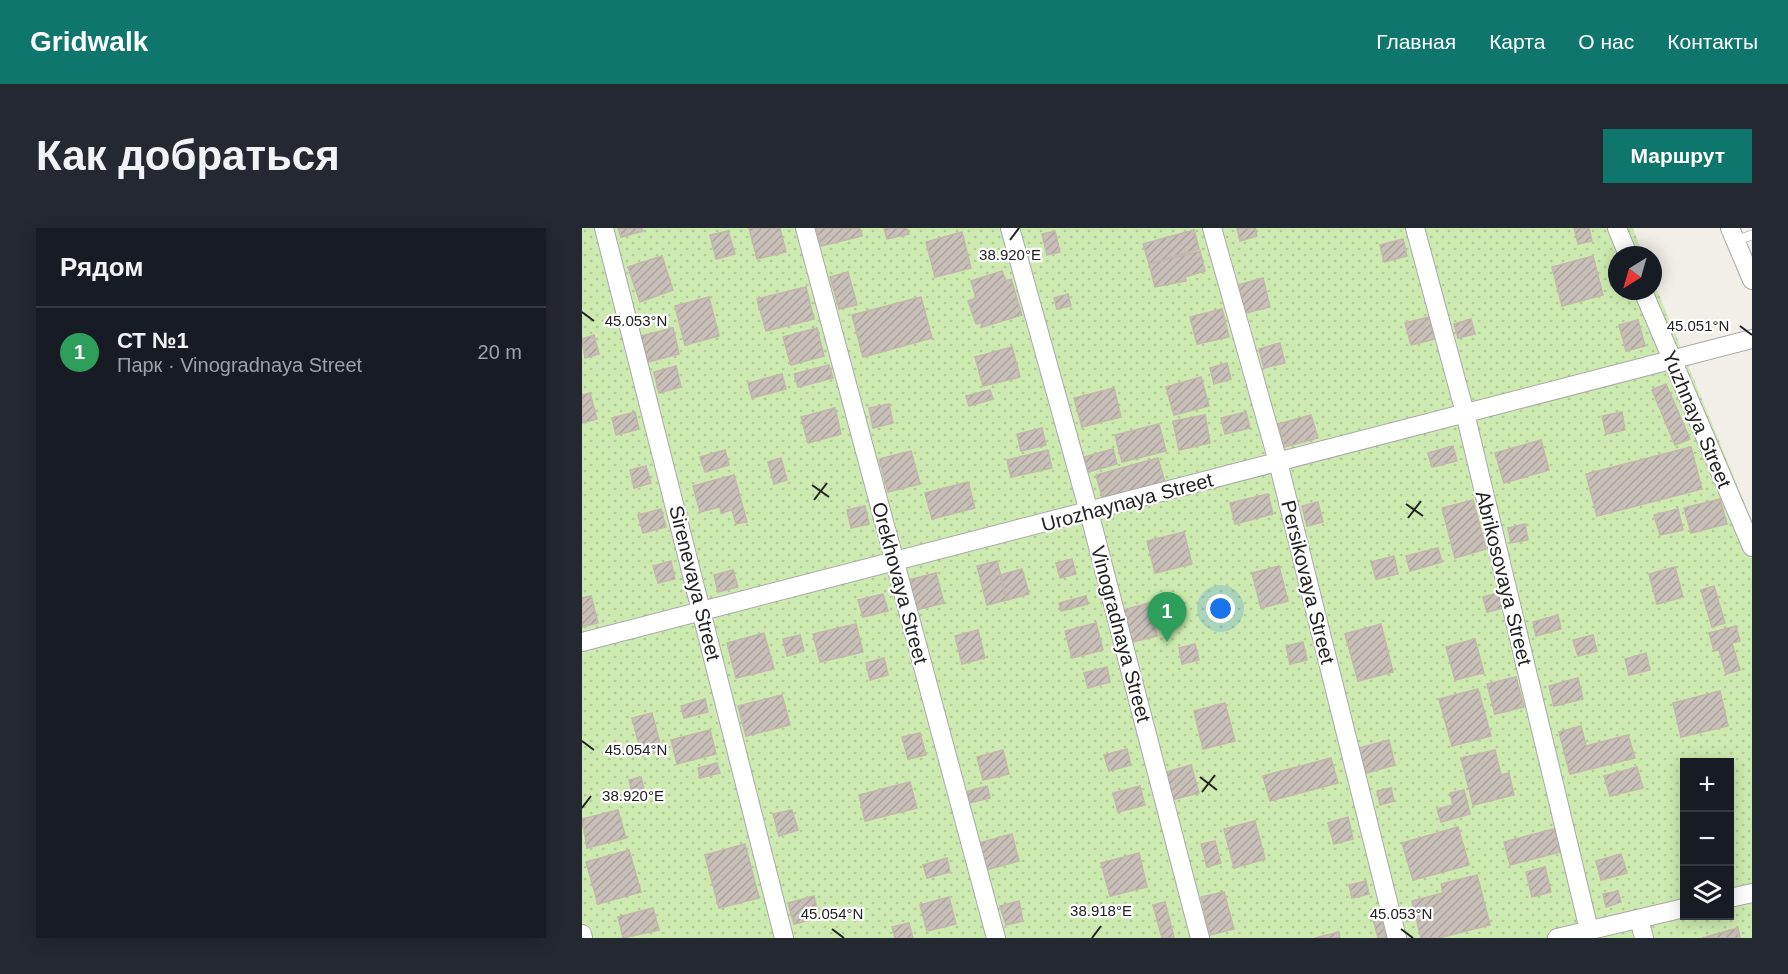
<!DOCTYPE html>
<html lang="ru">
<meta charset="utf-8">
<style>
body{margin:0;font-family:Helvetica,sans-serif;background:#242831;color:#f1f3f6}
.controls{position:absolute;right:18px;bottom:18px;display:grid;overflow:hidden;border-radius:0px;box-shadow:0 3px 15px #0003}
.controls button{width:54px;height:54px;display:grid;place-items:center;padding:0;border:0;border-bottom:2px solid #363941;background:#171b24;color:#f1f3f6;font:30px sans-serif}
.compass{position:absolute;left:1026px;top:18px;width:54px;height:54px;border-radius:50%;background:#171b24;box-shadow:0 3px 15px #0003;rotate:217deg}
.you{position:absolute;left:639px;top:381px;width:21px;height:21px;margin:-15px;border:4px solid #fff;border-radius:50%;background:#1a73e8;box-shadow:0 0 0 9px #1a73e833}
.badge{display:grid;place-items:center;width:39px;height:39px;border-radius:50%;background:#0f766e;color:#fff;font-size:20px;font-weight:700}
.pin{position:absolute;translate:-50% -50px;filter:drop-shadow(0 2px 3px #0008)}
.pin::after{content:'';position:absolute;top:32px;width:21px;height:18px;background:inherit;clip-path:polygon(0 0,100% 0,50% 100%)}
.list{margin:0;padding:0;list-style:none}
h2{display:flex;justify-content:space-between;align-items:center;height:78px;margin:0;padding:0 24px;font-size:26px}
h2 small{font-size:20px;font-weight:400;color:#9ea1a6}
.list li{display:grid;grid-template-columns:39px 1fr auto;gap:18px;align-items:center;box-sizing:border-box;height:90px;padding:0 24px;border-top:2px solid #363941}
.list b{display:block;font-size:22px;white-space:nowrap}
.list p{margin:0;font-size:20px;white-space:nowrap;color:#9ea1a6}
.list em{font-size:20px;font-style:normal;color:#9ea1a6}
.icon{flex:none;width:33px;height:33px;fill:none;stroke:currentColor;stroke-width:2;stroke-linecap:round;stroke-linejoin:round}
.map{position:relative;flex:none;width:1170px;height:710px;overflow:hidden;border-radius:0px}
header{display:flex;align-items:center;gap:36px;box-sizing:border-box;height:84px;padding:0 30px;background:#0f766e;color:#fff}
header strong{font-size:28px}
nav{display:flex;gap:33px;margin-inline-start:auto;font-size:21px}
.intro{display:flex;align-items:center;justify-content:space-between;box-sizing:border-box;height:144px;padding:0 36px}
h1{margin:0;font-size:42px}
.button{padding:15px 27px;border-radius:0px;background:#0f766e;color:#fff;font-size:21px;font-weight:700}
main{display:flex;gap:36px;padding:0 36px}
aside{flex:1;background:#171b24;border-radius:0px;box-shadow:0 3px 15px #0003}
.map>svg:first-child{display:block}
.grass{fill:url(#grass-dots);fill-rule:evenodd}
.building{fill:url(#building-hatch);stroke:#c4b6ab;stroke-width:1.5}
.lines{fill:none;stroke-linecap:round;stroke-linejoin:round}
.service-casing{stroke:#a9a9a9;stroke-width:10}
.minor-casing{stroke:#a9a9a9;stroke-width:20}
.service{stroke:#fff;stroke-width:9}
.minor{stroke:#fff;stroke-width:18}
.ticks{fill:none;stroke:#222;stroke-width:2}
.labels{text-anchor:middle;dominant-baseline:central;stroke-width:4.5;stroke-linejoin:round;paint-order:stroke}
.street-label{font-size:20px;fill:#222;stroke:#fff}
.ticks-label{font-size:15px;text-anchor:middle;fill:#222;stroke:#fff;stroke-width:4.5;stroke-linejoin:round;paint-order:stroke}
</style>
<header>
<strong>Gridwalk</strong>
<nav><a>Главная</a><a>Карта</a><a>О нас</a><a>Контакты</a></nav>
</header>
<div class="intro"><h1>Как добраться</h1><a class="button">Маршрут</a></div>
<main>
<aside>
<h2>Рядом<small></small></h2>
<ul class="list">
<li><span class="badge" style="background:#2e9e5b">1</span><div><b>СТ №1</b><p>Парк · Vinogradnaya Street</p></div><em>20 m</em></li>
</ul>
</aside>
<div class="map">
<svg width="1170" height="710" viewBox="0 0 1170 710">
<defs>
<pattern id="grass-dots" width="8" height="8" patternUnits="userSpaceOnUse" patternTransform="scale(1.5)"><rect width="8" height="8" fill="#cdebb0"/><path d="M2 2h.1M6 6h.1" fill="none" stroke="#b0c997" stroke-width="1.8" stroke-linecap="round"/></pattern>
<pattern id="building-hatch" width="6" height="6" patternUnits="userSpaceOnUse" patternTransform="scale(1.5)"><rect width="6" height="6" fill="#c7bfb8"/><path d="M-1 1l2-2M0 6l6-6M5 7l2-2" fill="none" stroke="#aba49e"/></pattern>
</defs>
<rect width="100%" height="100%" fill="#f2efe9"/>
<path class="grass" d="M0 0H1051L1061 27H1035V63H1071V52L1170 293V710H0ZM1102 534H1148V688H1102Z"/>
<path class="building" d="M36 0H60L61 3 39 9Z
M167 0H198L204 24 175 31Z
M234 0H278L280 8 239 18Z
M302 0H325L327 6 305 11Z
M655 0H673L675 8 658 13Z
M992 0H1007L1010 13 996 16Z
M612 2 617 21 567 36 561 16Z
M146 3 153 26 134 31 128 7Z
M473 3 478 24 465 27 460 6Z
M380 4 389 40 353 49 344 14Z
M821 11 825 28 802 34 798 17Z
M618 23 623 43 603 49 604 53 573 59 567 36Z
M80 28 91 62 58 74 46 39Z
M1011 28 1021 67 980 78 970 39Z
M420 43 424 53 429 51 440 87 400 99 399 95 394 96 386 73 394 70 389 53Z
M266 44 275 77 257 81 248 49Z
M681 50 688 79 663 85 656 57Z
M224 59 232 91 184 103 175 71Z
M486 66 489 78 475 81 472 70Z
M127 69 137 108 103 117 93 78Z
M339 69 350 110 281 129 270 87Z
M640 81 647 109 615 116 608 89Z
M847 89 853 111 829 117 823 95Z
M889 91 893 106 876 110 872 96Z
M1056 92 1063 118 1044 123 1037 97Z
M91 100 97 126 62 135 55 109Z
M235 100 242 128 209 137 201 109Z
M12 107 17 126 3 130 0 111Z
M698 115 703 135 682 140 677 121Z
M430 119 438 149 401 158 393 129Z
M645 135 649 151 632 156 628 140Z
M247 137 251 150 216 159 212 146Z
M94 138 99 159 77 165 72 144Z
M200 146 204 161 170 170 166 155Z
M619 149 627 178 592 187 584 159Z
M1084 156 1108 211 1093 217 1070 162Z
M532 160 539 189 500 199 492 170Z
M408 162 411 171 387 178 384 168Z
M8 165 15 191 0 195V167Z
M307 176 311 195 291 200 287 180Z
M253 180 259 206 226 215 219 189Z
M53 184 57 201 34 207 30 190Z
M664 184 668 200 643 206 639 190Z
M1040 184 1043 202 1024 206 1020 188Z
M623 187 628 215 597 222 591 193Z
M729 187 736 210 702 219 696 196Z
M577 196 584 223 540 234 533 207Z
M460 200 464 217 439 223 435 206Z
M959 212 967 242 922 255 913 225Z
M871 218 875 233 850 239 846 225Z
M1109 219 1120 261 1015 288 1004 246Z
M531 221 535 236 506 244 502 229Z
M143 222 147 237 123 244 118 229Z
M466 222 470 240 429 249 425 232Z
M329 223 338 256 306 264 297 231Z
M199 230 205 252 192 256 186 234Z
M576 230 583 254 521 272 514 247Z
M64 238 69 255 52 260 48 242Z
M152 247 165 294 154 296 150 282 139 285 138 279 118 284 111 258Z
M386 254 393 280 350 291 343 265Z
M686 266 691 286 653 296 648 275Z
M1138 271 1145 296 1109 305 1102 280Z
M891 272 904 321 873 330 860 280Z
M736 274 741 294 725 298 720 278Z
M283 278 287 296 269 300 265 282Z
M79 281 84 299 61 305 56 287Z
M1096 281 1101 302 1078 307 1072 287Z
M943 296 946 312 929 315 926 300Z
M602 304 610 336 573 345 565 313Z
M856 320 860 334 828 343 824 328Z
M812 328 816 346 794 351 789 334Z
M490 331 494 346 478 350 474 335Z
M89 333 93 351 76 355 71 338Z
M415 333 425 372 405 377 395 338Z
M697 338 706 373 679 380 670 345Z
M1093 339 1101 369 1075 376 1067 346Z
M440 341 447 366 425 372 418 347Z
M151 342 156 359 136 364 132 347Z
M354 345 362 375 334 382 326 352Z
M1132 358 1143 395 1130 399 1119 362Z
M919 364 922 380 905 384 901 369Z
M301 366 306 383 281 389 276 372Z
M9 368 16 395 0 399V370Z
M504 368 506 376 479 383 477 375Z
M567 375 575 408 550 414 541 382Z
M976 387 979 401 954 408 951 394Z
M514 395 521 422 490 430 483 403Z
M274 396 281 424 238 434 231 406Z
M799 396 811 444 776 453 763 406Z
M1154 398 1158 413 1150 415 1158 442 1144 446 1137 422 1132 423 1127 405Z
M396 402 403 430 380 436 373 408Z
M182 405 192 441 154 450 145 415Z
M218 407 222 423 205 428 201 411Z
M1011 407 1015 423 996 428 991 412Z
M893 411 902 445 873 452 864 419Z
M721 414 725 432 708 436 704 418Z
M613 416 617 432 600 436 597 420Z
M1064 425 1068 442 1047 447 1043 431Z
M302 430 306 447 288 452 284 435Z
M525 439 528 454 506 460 502 445Z
M934 449 942 479 913 486 905 456Z
M996 450 1001 471 972 478 967 458Z
M896 461 909 508 870 518 857 471Z
M1138 463 1146 498 1099 509 1091 475Z
M200 467 208 497 164 508 156 478Z
M123 471 126 484 102 490 99 478Z
M643 475 653 513 621 521 612 483Z
M70 485 80 523 60 528 50 490Z
M999 498 1004 518 1046 507 1053 530 988 546 977 504Z
M128 502 134 526 95 536 89 512Z
M338 505 344 527 326 531 320 509Z
M807 512 813 537 784 545 777 520Z
M545 521 549 537 527 543 522 527Z
M421 522 427 546 401 552 395 529Z
M913 522 919 547 927 545 932 567 891 577 879 530Z
M749 530 756 555 688 573 681 548Z
M135 535 138 545 118 550 116 540Z
M609 537 617 565 589 572 581 545Z
M1055 539 1061 560 1028 568 1022 548Z
M59 549 64 570 52 573 47 552Z
M328 554 335 580 283 593 277 567Z
M405 558 408 570 383 576 380 565Z
M558 558 563 577 536 584 531 565Z
M809 560 812 573 798 577 795 563Z
M882 562 888 586 859 594 855 581 871 577 868 565Z
M36 582 44 610 5 620 0 591Z
M210 582 216 602 197 608 191 586Z
M766 589 771 611 752 616 746 595Z
M673 593 683 631 652 640 642 601Z
M876 599 887 637 831 652 820 615Z
M972 601 978 624 928 637 922 614Z
M430 606 437 633 400 643 393 616Z
M633 613 639 635 625 639 619 616Z
M163 616 177 670 137 680 123 627Z
M47 622 59 664 16 676 4 634Z
M557 625 565 659 528 668 519 635Z
M1039 626 1045 645 1019 652 1014 633Z
M365 630 368 644 345 650 341 637Z
M963 639 969 664 950 669 944 644Z
M895 647 908 697 857 710H839L830 673 861 665 859 656Z
M784 653 787 666 770 670 767 657Z
M1036 663 1039 674 1024 679 1021 666Z
M642 664 652 701 628 707 619 669Z
M232 668 237 690 212 696 206 675Z
M367 669 374 696 345 703 338 677Z
M437 673 441 693 424 697 418 678Z
M583 674 592 709 588 710H580L571 677Z
M71 680 77 702 41 710 36 689Z
M799 689 804 710H796L791 691Z
M327 695 331 710H313L310 699Z
M1156 700 1158 710H1120Z
M757 704 758 710H733Z"/>
<g class="lines">
<defs>
<path id="service" d="M1153 13 1170 7"/>
<path id="minor" d="M22 0 202 710
M223 0 414 710
M428 0 507 284 618 710
M630 0 696 234 815 710
M833 0 883 185 1007 702
M1035 0 1046 27
M1148 0 1170 52
M1061 63 1170 319
M0 414 1170 111
M1148 670 1170 665
M1057 691 1062 710
M0 706 1 710
M975 710 1102 680"/>
</defs>
<use href="#service" class="service-casing"/>
<use href="#minor" class="minor-casing"/>
<use href="#service" class="service"/>
<use href="#minor" class="minor"/>
</g>
<path class="ticks" d="M428 12 437 0M0 84 12 93M1158 98 1170 107M230 257 247 269M232 272 245 255M824 276 841 288M826 290 839 273M0 513 12 522M618 549 635 562M620 564 633 547M0 580 9 568M250 701 262 710M819 701 831 710M510 710 519 698"/>
<g class="labels">
<g class="street-label">
<text transform="translate(1115 191) rotate(67)">Yuzhnaya Street</text>
<text transform="translate(545 274) rotate(-15)">Urozhaynaya Street</text>
<text transform="translate(922 350) rotate(76)">Abrikosovaya Street</text>
<text transform="translate(726 354) rotate(76)">Persikovaya Street</text>
<text transform="translate(113 355) rotate(76)">Sirenevaya Street</text>
<text transform="translate(318 355) rotate(75)">Orekhovaya Street</text>
<text transform="translate(539 406) rotate(75)">Vinogradnaya Street</text>
</g>
</g>
<g class="ticks-label">
<text x="428" y="32">38.920°E</text>
<text x="54" y="98">45.053°N</text>
<text x="1116" y="103">45.051°N</text>
<text x="54" y="527">45.054°N</text>
<text x="51" y="573">38.920°E</text>
<text x="519" y="688">38.918°E</text>
<text x="250" y="691">45.054°N</text>
<text x="819" y="691">45.053°N</text>
</g>
</svg>
<div class="controls">
<button>+</button>
<button>−</button>
<button><svg class="icon" aria-label="layers" viewBox="0 0 24 24"><path d="M12 4l9 5-9 5-9-5zM3 14l9 5 9-5"/></svg></button>
</div>
<svg class="compass" viewBox="-18 -18 36 36"><path d="M0-13l5 13h-10z" fill="#e53935"/><path d="M0 13l5-13h-10z" fill="#9ea1a6"/></svg>
<div class="you"></div>
<div class="pin badge" style="left:585px;top:414px;background:#2e9e5b">1</div>
</div>
</main>
